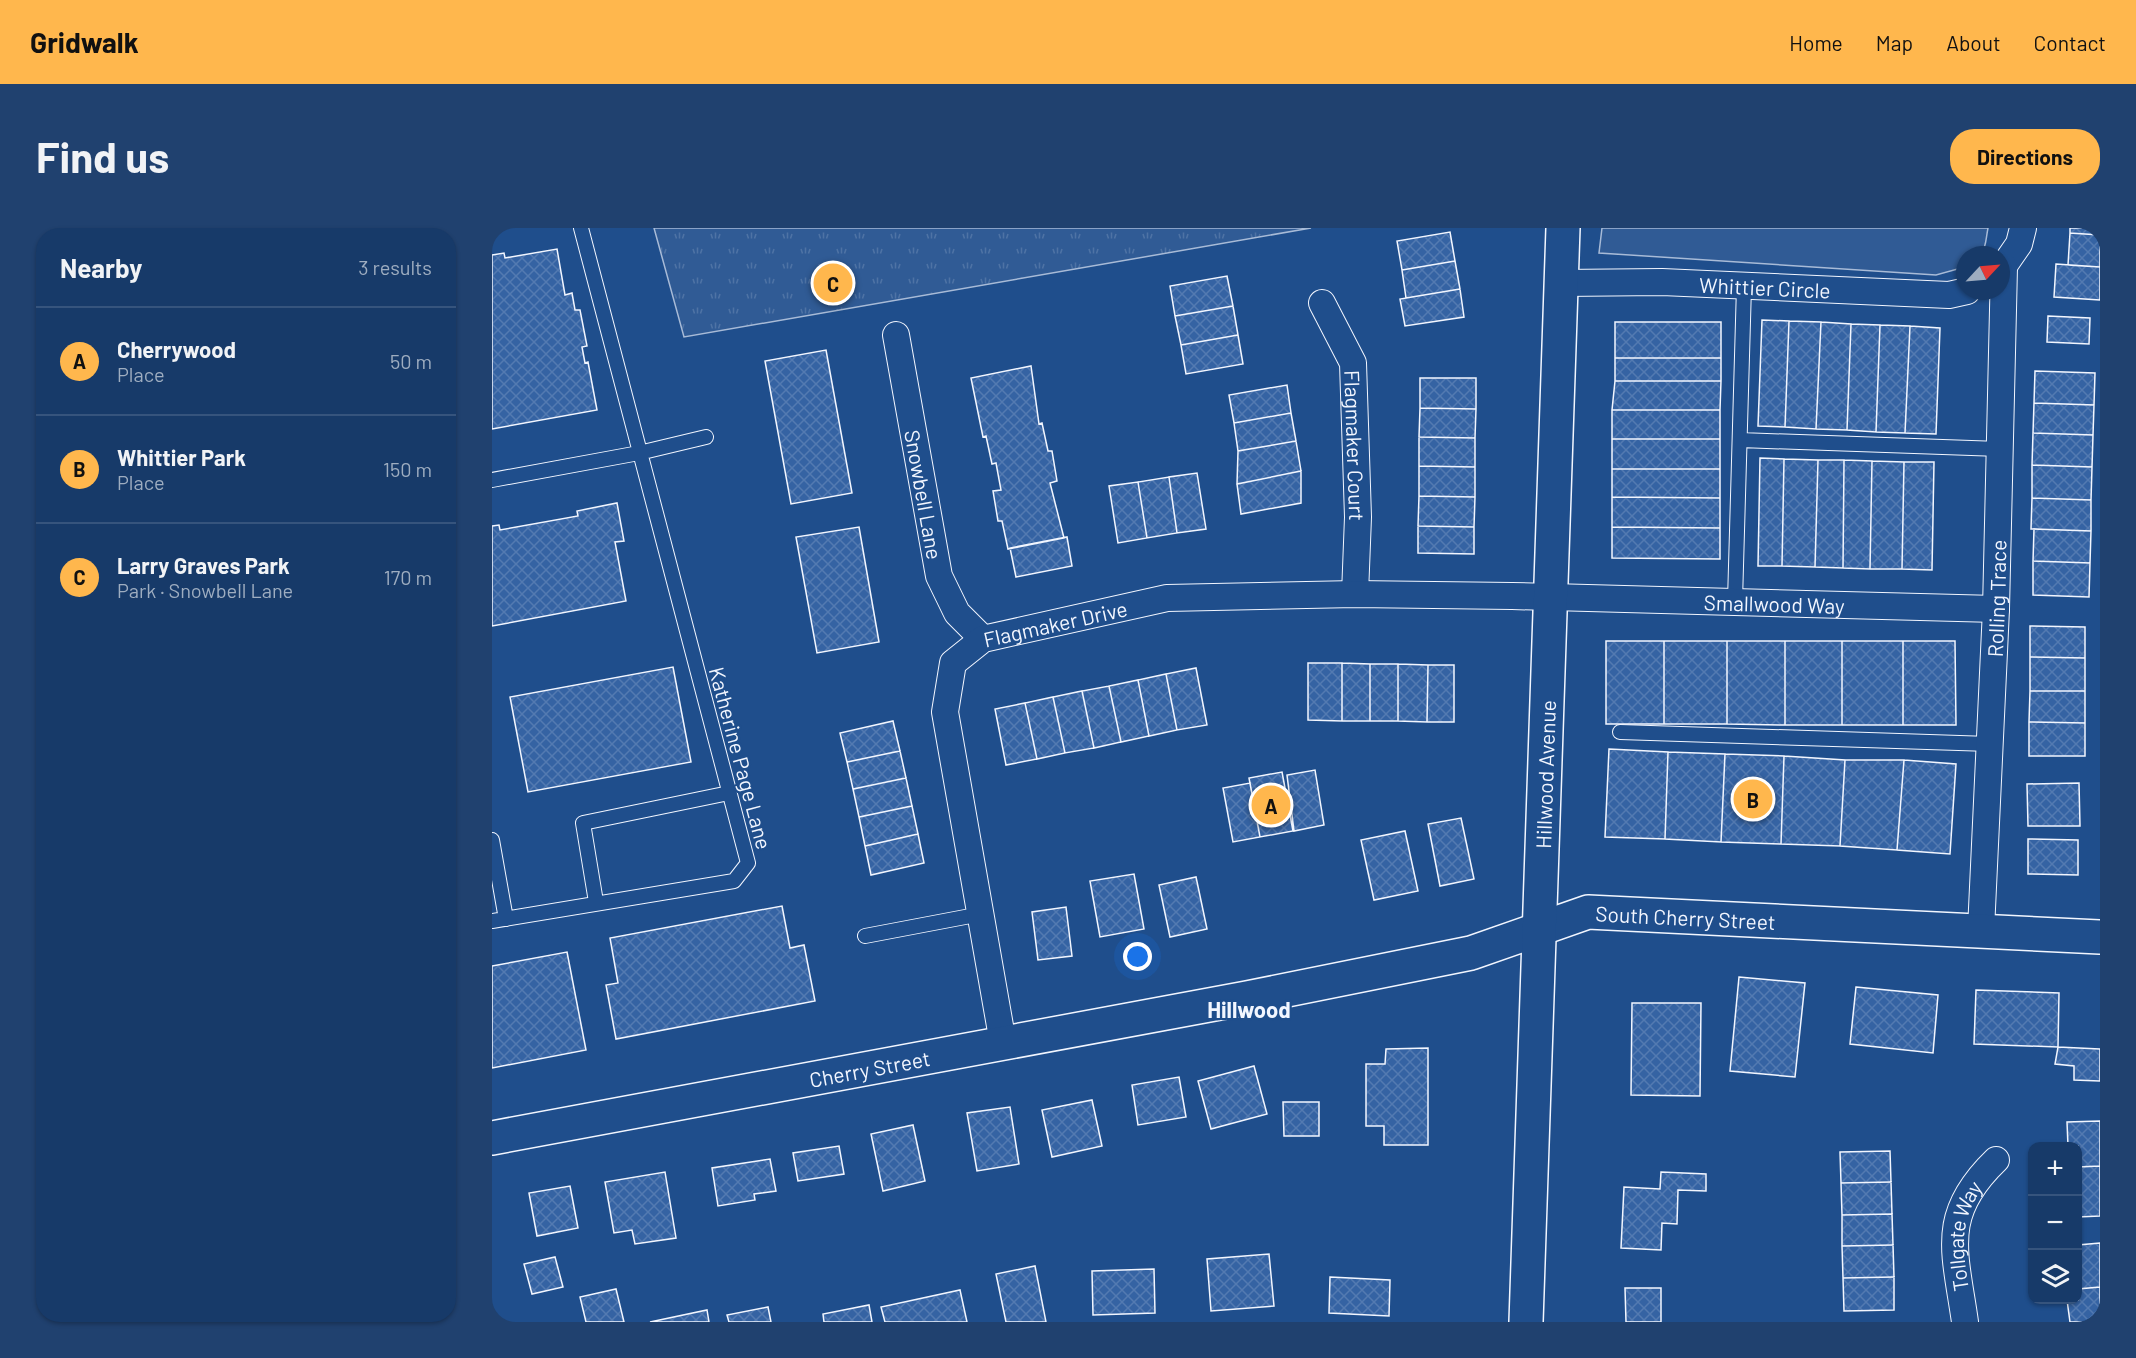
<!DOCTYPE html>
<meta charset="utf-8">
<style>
body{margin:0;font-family:Barlow,sans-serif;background:#20416f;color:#f1f3f6}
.controls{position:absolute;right:18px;bottom:18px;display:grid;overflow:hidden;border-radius:12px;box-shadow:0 2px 4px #0004}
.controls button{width:54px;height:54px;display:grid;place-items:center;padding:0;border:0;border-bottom:2px solid #36547d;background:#173a69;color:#f1f3f6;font:30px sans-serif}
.compass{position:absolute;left:1464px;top:18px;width:54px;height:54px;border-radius:50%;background:#173a69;box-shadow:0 2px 4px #0004;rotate:64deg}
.you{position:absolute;left:646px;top:729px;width:21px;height:21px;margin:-15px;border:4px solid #fff;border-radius:50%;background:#1a73e8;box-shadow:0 0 0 9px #1a73e833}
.badge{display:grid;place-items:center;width:39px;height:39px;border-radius:50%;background:#ffb74d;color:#111;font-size:20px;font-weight:700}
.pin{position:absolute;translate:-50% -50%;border:3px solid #fff;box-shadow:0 2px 6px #0006}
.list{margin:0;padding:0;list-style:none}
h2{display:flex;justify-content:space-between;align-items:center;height:78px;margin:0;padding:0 24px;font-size:26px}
h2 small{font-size:20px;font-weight:400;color:#9eadc0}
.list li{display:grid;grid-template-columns:39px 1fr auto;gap:18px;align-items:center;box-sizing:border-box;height:108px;padding:0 24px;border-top:2px solid #36547d}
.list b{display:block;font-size:22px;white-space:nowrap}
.list p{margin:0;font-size:20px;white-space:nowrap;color:#9eadc0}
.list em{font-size:20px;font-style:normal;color:#9eadc0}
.icon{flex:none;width:33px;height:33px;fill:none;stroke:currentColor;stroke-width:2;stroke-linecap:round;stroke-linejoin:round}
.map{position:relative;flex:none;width:1608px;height:1094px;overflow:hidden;border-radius:24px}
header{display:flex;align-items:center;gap:36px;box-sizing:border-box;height:84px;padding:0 30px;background:#ffb74d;color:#111}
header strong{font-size:28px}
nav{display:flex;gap:33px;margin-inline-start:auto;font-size:21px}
.intro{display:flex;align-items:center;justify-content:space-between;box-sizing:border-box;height:144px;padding:0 36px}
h1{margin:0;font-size:42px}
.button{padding:15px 27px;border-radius:24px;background:#ffb74d;color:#111;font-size:21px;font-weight:700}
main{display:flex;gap:36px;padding:0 36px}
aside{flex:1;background:#173a69;border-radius:24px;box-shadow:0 2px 4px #0004}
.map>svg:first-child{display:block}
.grass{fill:#305b95;stroke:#a8bbd7;stroke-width:1.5}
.park{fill:url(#park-tufts);stroke:#a8bbd7;stroke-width:1.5}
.building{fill:url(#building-cross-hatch);stroke:#f2f6ff;stroke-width:1.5}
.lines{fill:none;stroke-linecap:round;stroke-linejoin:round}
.service-casing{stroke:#f2f6ff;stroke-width:16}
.minor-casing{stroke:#f2f6ff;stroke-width:28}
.tertiary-casing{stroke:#f2f6ff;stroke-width:36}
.secondary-casing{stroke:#f2f6ff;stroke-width:36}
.service{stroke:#1f4e8c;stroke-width:14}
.minor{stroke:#1f4e8c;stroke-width:26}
.tertiary{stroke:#1f4e8c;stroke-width:33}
.secondary{stroke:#1f4e8c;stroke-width:33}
.labels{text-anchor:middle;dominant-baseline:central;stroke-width:4.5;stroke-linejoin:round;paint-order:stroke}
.street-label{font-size:21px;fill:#f2f6ff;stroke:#1f4e8c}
.neighbourhood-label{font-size:22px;font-weight:bold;fill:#f2f6ff;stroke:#1f4e8c}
</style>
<header>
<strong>Gridwalk</strong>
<nav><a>Home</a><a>Map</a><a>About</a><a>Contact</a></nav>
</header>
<div class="intro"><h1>Find us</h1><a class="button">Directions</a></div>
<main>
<aside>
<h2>Nearby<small>3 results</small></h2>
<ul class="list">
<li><span class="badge">A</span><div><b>Cherrywood</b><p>Place</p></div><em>50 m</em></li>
<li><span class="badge">B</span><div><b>Whittier Park</b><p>Place</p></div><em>150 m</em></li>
<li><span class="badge">C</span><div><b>Larry Graves Park</b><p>Park · Snowbell Lane</p></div><em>170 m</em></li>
</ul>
</aside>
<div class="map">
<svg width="1608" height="1094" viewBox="0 0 1608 1094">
<defs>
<pattern id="park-tufts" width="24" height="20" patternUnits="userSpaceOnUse" patternTransform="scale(1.5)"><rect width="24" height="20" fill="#305b95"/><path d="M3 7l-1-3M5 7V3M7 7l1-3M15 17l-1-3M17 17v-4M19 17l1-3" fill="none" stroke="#4e73a5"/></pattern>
<pattern id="building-cross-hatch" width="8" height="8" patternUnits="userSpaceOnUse" patternTransform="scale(1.5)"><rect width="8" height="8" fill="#3563a3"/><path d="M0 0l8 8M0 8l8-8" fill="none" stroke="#537ab1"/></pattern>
</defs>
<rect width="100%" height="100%" fill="#1f4e8c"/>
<path class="grass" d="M1110 0H1496C1492 20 1496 27 1473 27V39L1444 47 1107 25Z"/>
<path class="park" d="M162 0H819L192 109Z"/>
<path class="building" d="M1578 0H1608V7L1578 5Z
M958 4 963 33 910 42 905 13Z
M1578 5 1608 7V39L1576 37Z
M65 21 73 67 80 65 83 82H88L95 118 90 119 93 135 96 134 105 182 0 201V27L12 25 13 30Z
M963 33 968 61 914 70 910 42Z
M1564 36 1608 39V72L1562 69Z
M735 48 741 78 683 88 678 58Z
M968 61 972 89 913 98 908 71Z
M741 78 746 107 689 117 683 88Z
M1556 88 1598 90 1597 116 1555 114Z
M1270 92 1297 93 1293 199 1266 198Z
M1297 93 1329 94 1324 201 1293 199Z
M1123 94H1229V130H1123Z
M1329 94 1359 96 1355 202 1324 201Z
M1359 96 1388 97 1384 204 1355 202Z
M1388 97 1418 98 1413 205 1384 204Z
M1418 98 1448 100 1444 206 1413 205Z
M746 107 751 136 694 146 689 117Z
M334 122 360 265 299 276 273 133Z
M1123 130H1229V153H1123Z
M539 138 547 196 550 195 556 223H560L565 253 558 255 572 310 516 321 510 293H506L501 263 509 262 504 235 500 236 494 208 491 209 479 150Z
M1543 143 1603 145 1602 177 1542 175Z
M928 150H984V181L928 180Z
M1123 153H1229L1228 182H1120Z
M795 157 799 185 742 195 737 167Z
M1542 175 1602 177 1601 207 1541 205Z
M928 180 984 181 983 210 927 209Z
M1120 182H1228V211H1120Z
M799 185 804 213 746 223 742 195Z
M1541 205 1601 207 1600 239 1540 237Z
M927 209 983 210V239L927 238Z
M1120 211H1228V241H1120Z
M804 213 809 243 745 256 746 223Z
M1268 230 1292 231 1290 338H1266Z
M1292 231 1326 232 1323 339 1290 338Z
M1326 232H1352L1351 340 1323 339Z
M1352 232 1380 233 1378 341 1351 340Z
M1380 233 1412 234 1410 341H1378Z
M1412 234H1442L1440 342 1410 341Z
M1540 237 1600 239 1599 272 1540 270Z
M927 238 983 239V269L927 268Z
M1120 241H1228V270L1120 269Z
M809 243V275L749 286 745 256Z
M705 245 714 301 685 305 677 249Z
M677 249 685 305 655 310 646 254Z
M646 254 655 310 626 315 617 258Z
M927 268 983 269 982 299 926 298Z
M1120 269 1228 270V300L1120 299Z
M1540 270 1599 272V303L1539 301Z
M125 275 132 313 123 314 134 373 0 398V298L7 297 8 302 86 288 85 283Z
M926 298 982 299V326L926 325Z
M367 299 387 414 325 425 304 309Z
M1120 299 1228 300V331L1120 330Z
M1542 301 1599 303 1598 335 1541 333Z
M575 309 580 338 524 349 518 320Z
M1541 333 1598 335 1597 369 1541 367Z
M1538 398 1593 399V430L1538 429Z
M1114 413H1172V496H1114Z
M1172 413H1235V496H1172Z
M1235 413H1293V497L1235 496Z
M1293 413H1350V497H1293Z
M1350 413H1411V497H1350Z
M1411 413H1463L1464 497H1411Z
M1538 429 1593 430V463H1538Z
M816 435H850V493L816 492Z
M850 435 878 436V493H850Z
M878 436H906V493H878Z
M906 436 936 437 935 494 906 493Z
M936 437H962V494H935Z
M181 439 199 534 36 564 18 469Z
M704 440 715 497 685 502 674 446Z
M674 446 685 502 657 508 646 452Z
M646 452 657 508 629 514 617 458Z
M617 458 629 514 602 520 590 463Z
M590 463 602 520 573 525 561 469Z
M1538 463H1593V495L1537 494Z
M561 469 573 525 545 531 533 475Z
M533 475 545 531 514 537 503 481Z
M401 493 408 523 355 534 348 505Z
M1537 494 1593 495V528H1537Z
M1117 521 1176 524 1173 611 1113 609Z
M408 523 414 550 361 561 355 534Z
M1176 524 1233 526 1229 614 1173 611Z
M1233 526 1292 528 1289 616 1229 614Z
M1292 528 1353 532 1348 618 1289 616Z
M1353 532H1412L1405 622 1348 618Z
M1412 532 1464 536 1458 626 1405 622Z
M823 542 832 597 802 603 795 547Z
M790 544 801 603 768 609 757 550Z
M414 550 420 578 367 589 361 561Z
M758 555 768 609 741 614 731 560Z
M1587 555 1588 598H1536L1535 556Z
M420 578 426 606 373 618 367 589Z
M969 590 982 651 948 658 936 596Z
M913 603 926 663 882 672 869 612Z
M426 606 432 635 379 647 373 618Z
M1536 611 1586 612V647L1536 646Z
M642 646 652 701 608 709 598 653Z
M704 649 715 701 678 709 667 657Z
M290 678 298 720 312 717 323 773 124 811 114 757 126 755 118 710Z
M574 679 580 728 546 732 540 684Z
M75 724 94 822 0 840V738Z
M1247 749 1313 755 1303 849 1238 843Z
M1364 759 1446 767 1441 825 1358 816Z
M1484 762 1567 765 1566 819 1482 816Z
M1140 775H1209L1208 868 1139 867Z
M1566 819 1608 821V853L1582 852V838L1563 836Z
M936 820V917H892V898H874V836H893L894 821Z
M762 838 775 886 719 901 706 853Z
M687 849 694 889 646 897 640 857Z
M600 872 610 918 560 929 550 882Z
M791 874H827V908H792Z
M518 879 527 936 485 943 475 885Z
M1608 893V938L1586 939V918H1576L1575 894Z
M421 897 433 953 391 963 379 906Z
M347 918 352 946 306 953 301 925Z
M1398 923 1399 954 1349 955 1348 924Z
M278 931 284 963 262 966 263 972 226 978 220 940Z
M1608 938V988L1586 989V939Z
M173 944 184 1010 143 1016 140 1002 122 1005 113 954Z
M1169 944 1214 946V963L1186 962 1185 996 1170 995 1169 1022 1129 1020 1132 959 1168 961Z
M1399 954 1400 986 1350 987 1349 955Z
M78 958 86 1000 45 1008 37 965Z
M1400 986 1401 1017 1350 1018V987Z
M1608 1015V1059L1586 1061V1017Z
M1401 1017 1402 1049 1351 1050 1350 1018Z
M777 1026 782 1078 719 1083 715 1031Z
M63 1029 71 1059 40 1066 32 1036Z
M543 1038 554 1094H514L504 1046Z
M662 1041 663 1085 601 1087 600 1043Z
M838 1049 898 1052 897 1088 837 1085Z
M1402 1049V1082L1352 1083 1351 1050Z
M1608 1059V1094H1578L1575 1072H1586V1061Z
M1133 1060H1169V1094H1134Z
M124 1061 132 1094H94L88 1069Z
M468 1062 475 1094H393L389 1079Z
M377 1077 380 1094H332L331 1086Z
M276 1079 279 1094H237L235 1087Z
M215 1082 217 1094H158Z"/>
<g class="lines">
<defs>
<path id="service" d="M1248 212 1508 221
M0 252 147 225 214 209
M1243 373 1252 58
M1128 504 1498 516
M0 612 14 691
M104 674 91 595 237 565
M0 693 242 653 256 635 89 0
M373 708 489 686"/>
<g id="minor">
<path d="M1509 42 1527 16 1531 0"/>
<path id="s1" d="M1069 55 1170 54 1457 67 1475 63"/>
<path id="s2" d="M830 75 861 135 866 289 863 366"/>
<path id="s3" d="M404 107 447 348 465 385 491 411"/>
<path id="s4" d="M1489 702 1504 381 1512 39"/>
<path id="s5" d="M511 815 453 484 461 435 491 411 675 370 863 366 1020 368 1504 381"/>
<path id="s6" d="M1473 1094C1463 1023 1447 987 1504 932"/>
</g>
<g id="tertiary">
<path id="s7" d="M0 910 755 770 979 725 1096 684 1608 709"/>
</g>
<g id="secondary">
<path id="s8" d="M1034 1094 1071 0"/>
</g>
</defs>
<use href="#service" class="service-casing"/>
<use href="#minor" class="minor-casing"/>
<use href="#tertiary" class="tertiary-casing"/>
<use href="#secondary" class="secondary-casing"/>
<use href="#service" class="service"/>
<use href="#minor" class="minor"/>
<use href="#tertiary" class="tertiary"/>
<use href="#secondary" class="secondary"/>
</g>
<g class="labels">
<g class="street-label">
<text stroke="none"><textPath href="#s1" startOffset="204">Whittier Circle</textPath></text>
<text stroke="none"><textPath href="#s2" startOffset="150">Flagmaker Court</textPath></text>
<text stroke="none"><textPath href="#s3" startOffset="162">Snowbell Lane</textPath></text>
<text stroke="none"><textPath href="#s4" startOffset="332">Rolling Trace</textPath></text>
<text stroke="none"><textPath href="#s5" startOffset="1220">Smallwood Way</textPath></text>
<text stroke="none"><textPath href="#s5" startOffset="498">Flagmaker Drive</textPath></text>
<text transform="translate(249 530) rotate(75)">Katherine Page Lane</text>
<text stroke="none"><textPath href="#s8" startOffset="548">Hillwood Avenue</textPath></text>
<text stroke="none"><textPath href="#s7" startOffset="1218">South Cherry Street</textPath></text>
<text stroke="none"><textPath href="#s7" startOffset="384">Cherry Street</textPath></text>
<text stroke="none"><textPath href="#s6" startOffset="88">Tollgate Way</textPath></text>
</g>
<g class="neighbourhood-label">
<text x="757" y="781">Hillwood</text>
</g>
</g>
</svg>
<div class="controls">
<button>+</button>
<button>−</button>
<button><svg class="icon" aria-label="layers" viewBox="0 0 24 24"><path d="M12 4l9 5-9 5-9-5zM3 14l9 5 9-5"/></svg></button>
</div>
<svg class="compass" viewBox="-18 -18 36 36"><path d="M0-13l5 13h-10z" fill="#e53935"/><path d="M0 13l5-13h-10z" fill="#9eadc0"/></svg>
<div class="you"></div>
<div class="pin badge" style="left:779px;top:577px">A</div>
<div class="pin badge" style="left:1261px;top:571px">B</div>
<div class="pin badge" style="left:341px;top:55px">C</div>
</div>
</main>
